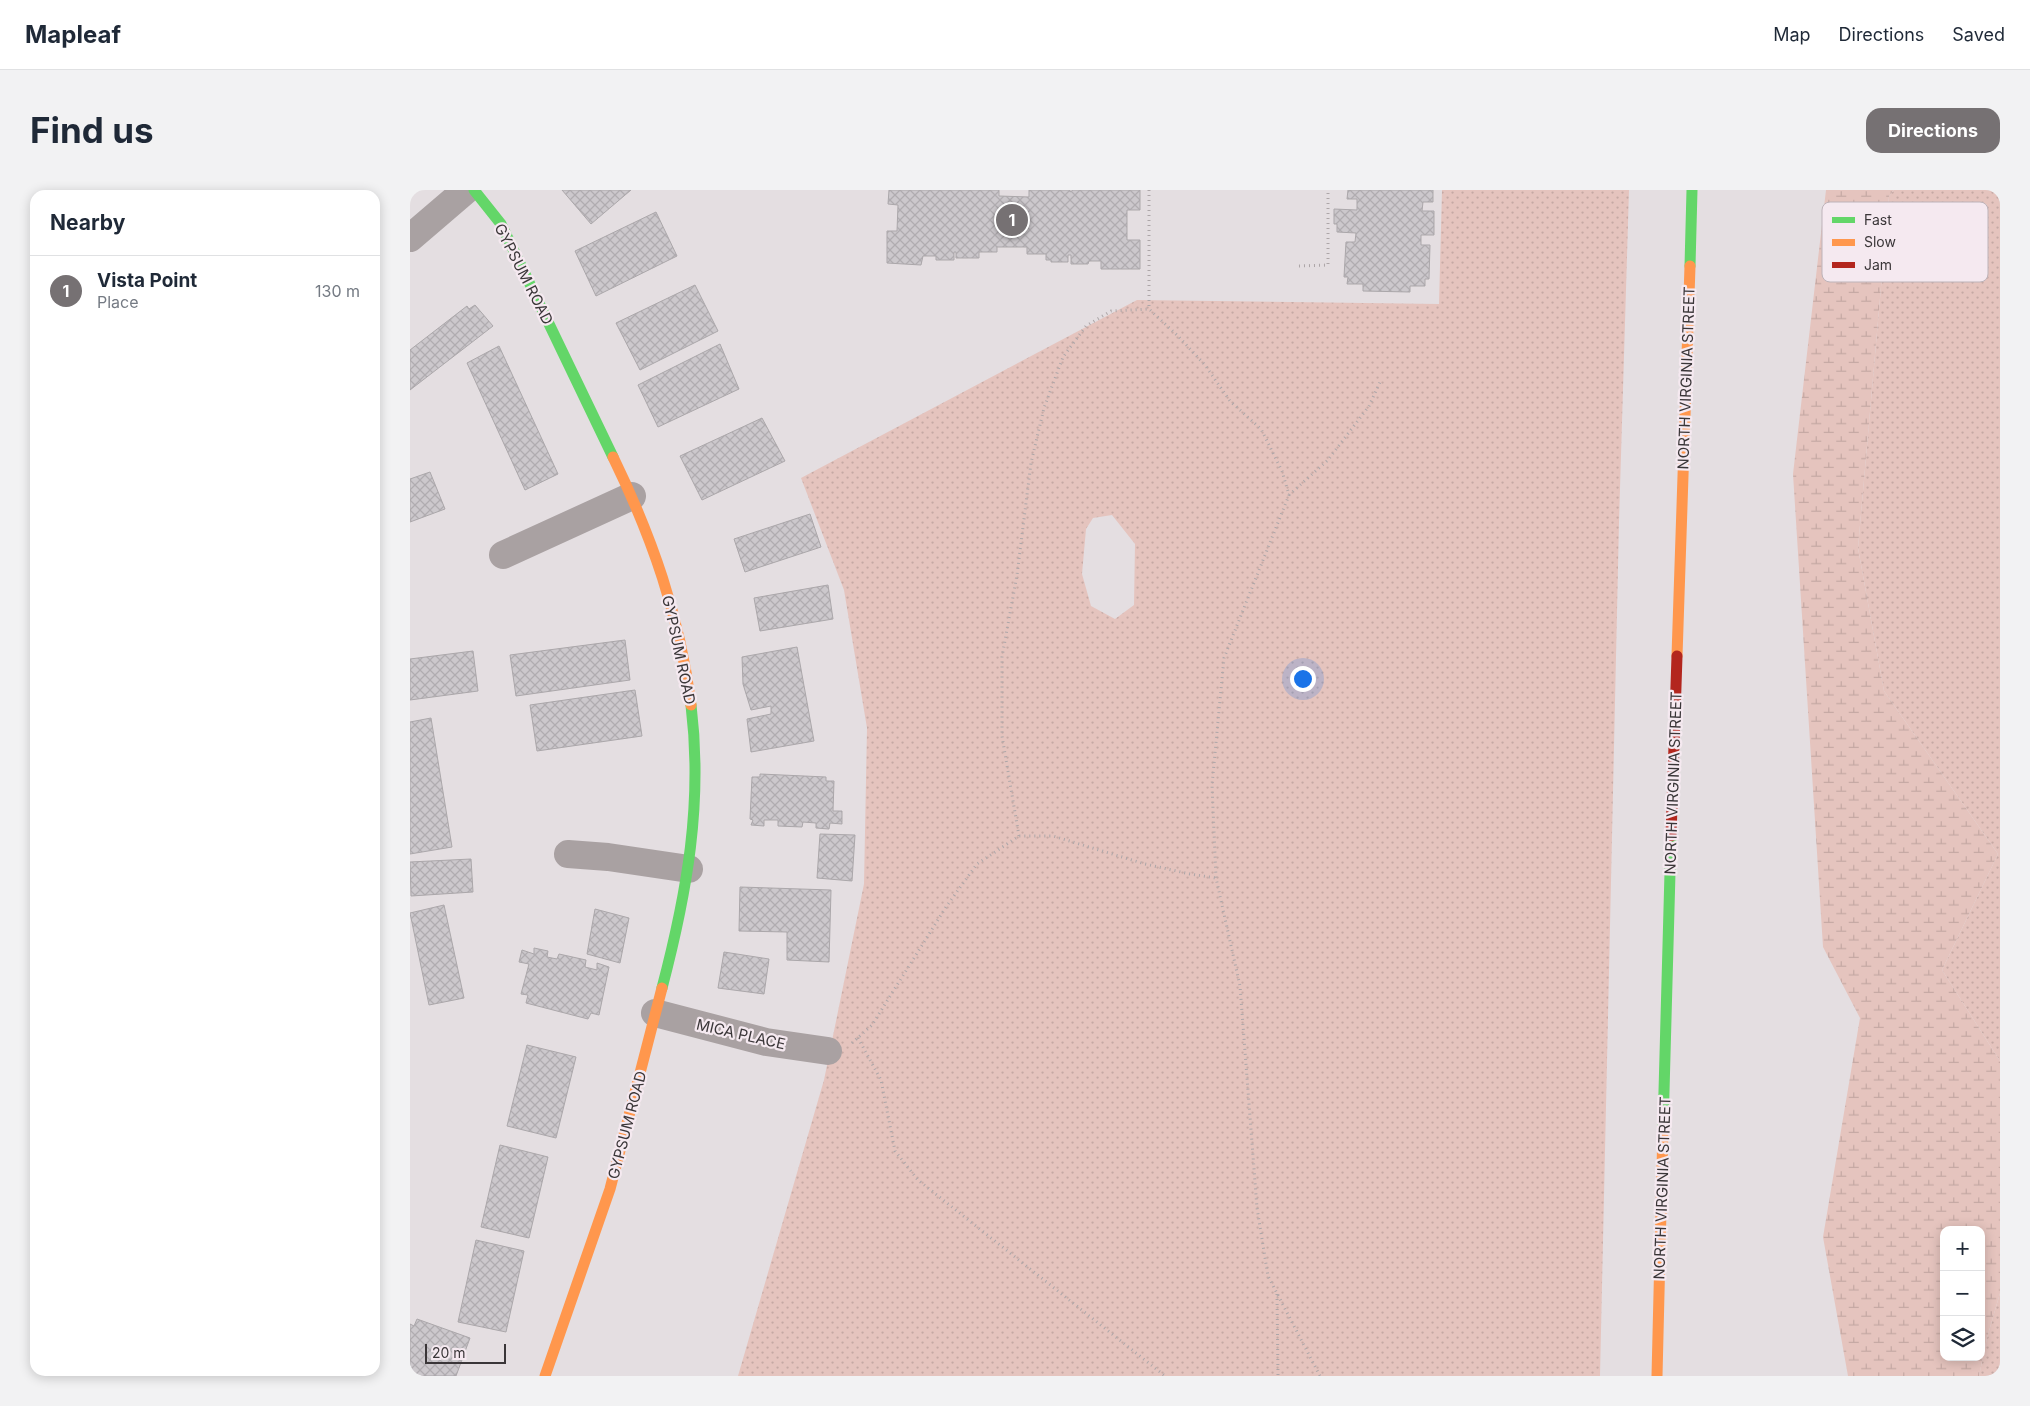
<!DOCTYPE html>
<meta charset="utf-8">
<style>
body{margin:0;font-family:Inter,sans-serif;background:#f2f2f3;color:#1f2937}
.controls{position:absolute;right:15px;bottom:15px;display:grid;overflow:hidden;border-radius:10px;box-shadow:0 2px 12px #0003}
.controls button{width:45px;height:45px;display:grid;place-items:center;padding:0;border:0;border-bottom:1px solid #e0e1e3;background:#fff;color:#1f2937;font:25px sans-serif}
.scale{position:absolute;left:15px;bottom:12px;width:81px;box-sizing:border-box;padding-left:5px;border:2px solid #3a3638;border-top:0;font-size:14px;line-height:18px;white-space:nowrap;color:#3a3638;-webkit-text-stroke:4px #f5e9f0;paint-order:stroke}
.you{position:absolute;left:892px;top:488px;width:18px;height:18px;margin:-12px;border:4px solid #fff;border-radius:50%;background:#1a73e8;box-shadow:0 0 0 8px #1a73e833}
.badge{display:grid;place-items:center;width:32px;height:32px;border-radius:50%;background:#767173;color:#fff;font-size:16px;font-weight:700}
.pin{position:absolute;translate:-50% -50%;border:2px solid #fff;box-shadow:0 1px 5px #0006}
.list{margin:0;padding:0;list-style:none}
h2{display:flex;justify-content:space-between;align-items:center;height:65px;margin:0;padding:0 20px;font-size:21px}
h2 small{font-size:16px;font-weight:400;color:#747a83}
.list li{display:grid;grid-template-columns:32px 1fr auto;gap:15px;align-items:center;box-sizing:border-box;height:70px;padding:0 20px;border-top:1px solid #e0e1e3}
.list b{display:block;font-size:19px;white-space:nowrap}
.list p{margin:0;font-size:16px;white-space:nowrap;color:#747a83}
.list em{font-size:16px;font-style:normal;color:#747a83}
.icon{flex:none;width:28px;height:28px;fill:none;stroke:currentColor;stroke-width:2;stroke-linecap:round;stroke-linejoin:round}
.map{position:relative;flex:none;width:1590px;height:1186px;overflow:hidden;border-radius:15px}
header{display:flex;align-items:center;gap:30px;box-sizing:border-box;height:70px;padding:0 25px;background:#fff;border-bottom:1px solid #e0e1e3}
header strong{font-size:24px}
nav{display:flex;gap:28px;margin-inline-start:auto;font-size:18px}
.intro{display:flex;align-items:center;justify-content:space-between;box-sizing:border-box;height:120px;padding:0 30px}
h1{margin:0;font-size:35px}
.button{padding:12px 22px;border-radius:15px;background:#767173;color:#fff;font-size:18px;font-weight:700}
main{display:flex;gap:30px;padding:0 30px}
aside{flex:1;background:#fff;border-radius:15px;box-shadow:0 2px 12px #0003}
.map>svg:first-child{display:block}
.grass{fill:url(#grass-dots);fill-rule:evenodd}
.wetland{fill:url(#wetland-marsh);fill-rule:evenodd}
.building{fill:url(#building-cross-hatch);stroke:#aba7aa}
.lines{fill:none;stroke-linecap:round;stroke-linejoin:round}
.path{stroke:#ada6a8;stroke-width:3;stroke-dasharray:1 4;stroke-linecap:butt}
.street{stroke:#a9a1a2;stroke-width:28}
.fast{stroke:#63d668;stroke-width:11}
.slow{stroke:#ff974d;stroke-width:11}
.jam{stroke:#b3261e;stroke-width:11}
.labels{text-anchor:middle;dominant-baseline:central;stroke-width:4.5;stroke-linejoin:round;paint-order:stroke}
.street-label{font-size:15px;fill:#3a3638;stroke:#f5e9f0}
.key{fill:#f5e9f0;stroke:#bdb3b9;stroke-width:1}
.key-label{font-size:14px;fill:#3a3638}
</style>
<header>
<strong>Mapleaf</strong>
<nav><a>Map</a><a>Directions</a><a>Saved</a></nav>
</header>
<div class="intro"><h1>Find us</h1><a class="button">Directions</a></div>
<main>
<aside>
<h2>Nearby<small></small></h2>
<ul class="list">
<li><span class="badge">1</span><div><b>Vista Point</b><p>Place</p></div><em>130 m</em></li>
</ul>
</aside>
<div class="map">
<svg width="1590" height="1186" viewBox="0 0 1590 1186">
<defs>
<pattern id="grass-dots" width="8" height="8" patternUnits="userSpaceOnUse" patternTransform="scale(1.25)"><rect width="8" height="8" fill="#e5c4be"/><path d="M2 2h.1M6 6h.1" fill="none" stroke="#c5a9a4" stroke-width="1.8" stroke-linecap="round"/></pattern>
<pattern id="wetland-marsh" width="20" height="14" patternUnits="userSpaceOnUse" patternTransform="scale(1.25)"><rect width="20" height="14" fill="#e5c4be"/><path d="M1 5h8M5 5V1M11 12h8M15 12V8" fill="none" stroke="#c5a9a4"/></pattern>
<pattern id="building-cross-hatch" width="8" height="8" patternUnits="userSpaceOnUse" patternTransform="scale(1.25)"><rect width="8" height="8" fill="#ccc8cc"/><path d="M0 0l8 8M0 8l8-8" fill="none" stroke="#b0acb0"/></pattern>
</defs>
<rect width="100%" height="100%" fill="#e4dee1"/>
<path class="grass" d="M1032 0H1219L1209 332 1190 1186H328L414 890 454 694 457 538 434 400 391 288 727 110 1029 114ZM702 325 725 354 724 415 705 429 681 416 672 384 676 339 683 328Z
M1484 0H1590V871L1532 780 1588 664 1474 501 1448 358 1479 6Z
M1590 1103V1186H1569L1577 1148Z"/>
<path class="wetland" d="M1416 0H1484L1479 6 1448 358 1474 501 1588 664 1532 780 1590 871V1103L1577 1148 1569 1186H1438L1413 1047 1450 828 1413 757 1383 284ZM1534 1040H1571V1167H1534Z"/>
<path class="building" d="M152 0H221L181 34Z
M479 0H589V6L619 7V0H660V2L663 0H730V20H717V50H730V79H691V71H679L678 74H661V65H658V72H641V70H636V64H617V57H587V62H569V68H546V62H544V70H526V66H513L511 75 477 73V41H487L488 15 478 14Z
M938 0H1023V12H1013L1012 21H1024V45H1011V55H1020L1019 89H1015V96H1000V102L953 101V94H937L938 87H934L936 52H945L946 43 927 42V34H924V19L947 20V9H937Z
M246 22 267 66 186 106 165 61Z
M285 95 308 141 230 180 206 133Z
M65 115 83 136 0 200V160L57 116 59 119Z
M310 154 329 199 248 237 228 195Z
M89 156 148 284 115 300 57 173Z
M352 228 375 271 292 310 270 266Z
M20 282 35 319 0 332V289Z
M400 324 411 357 335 382 324 349Z
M418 395 423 429 350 441 344 408Z
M215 450 220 490 106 506 100 465Z
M387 457 404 551 341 562 337 529 361 524V516L341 520 333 494 332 467Z
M63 461 68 501 0 510V469Z
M225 500 232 546 127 561 120 515Z
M21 528 42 657 0 664V532Z
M350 584 416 587V591H424L423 621H432V634L420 633 419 639 406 638V633L393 632 392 637 368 636V630H354V636L341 635 343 630 340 629 342 587H350Z
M410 644 445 645 442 691 407 688Z
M61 669 63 702 1 706 0 672Z
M330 697 421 700 419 772 377 770V742L329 741Z
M34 715 54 808 19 815 0 723Z
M185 719 219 728 210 773 177 764Z
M124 758 138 761 137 767 147 769 149 764 176 770 175 777 187 780V773L199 777 189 825 181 823 178 829 116 813 118 805 111 804 119 774 109 772 112 760 124 764Z
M314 762 359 769 354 804 308 798Z
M117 855 166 867 146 948 97 936Z
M90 955 138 967 119 1048 71 1037Z
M66 1050 114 1061 96 1142 48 1132Z
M7 1129 60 1148 46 1186H0V1134L4 1136Z"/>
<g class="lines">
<path class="path" d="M739 0V119
M889 76 918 75V0
M879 305 918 270 959 216 971 190
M609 646 592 546V467L607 385 621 273 634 218 653 167 676 136 701 121 739 119 768 146 795 175 820 211 851 239 872 281 879 305 814 468 802 595 806 688 830 796 847 1018 858 1086 910 1186
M448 848 471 890 485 961 508 990 755 1186
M442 853 462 835 536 717 567 674 609 646H643L735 674 780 684 806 688
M867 1104 868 1186"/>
<path class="street" d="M0 48 56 0
M93 365 222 306
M158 664 198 667 279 679
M245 823 356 852 418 861"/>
<path class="fast" d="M64 0 91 34 203 267
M1280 76 1282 0
M252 798C277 703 293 613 281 515
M1253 938 1261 646"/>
<path class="slow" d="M203 267C242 347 270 427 281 515
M1267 466 1280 76
M135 1186 200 999 252 798
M1247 1186 1253 938"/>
<path class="jam" d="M1261 646 1267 466"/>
</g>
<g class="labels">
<g class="street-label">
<text transform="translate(114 84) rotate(63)">GYPSUM ROAD</text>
<text transform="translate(1276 188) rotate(-88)">NORTH VIRGINIA STREET</text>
<text transform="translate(269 460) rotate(78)">GYPSUM ROAD</text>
<text transform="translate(1263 593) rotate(-88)">NORTH VIRGINIA STREET</text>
<text transform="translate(331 844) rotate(13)">MICA PLACE</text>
<text transform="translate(217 935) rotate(-75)">GYPSUM ROAD</text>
<text transform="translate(1252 998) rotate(-88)">NORTH VIRGINIA STREET</text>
</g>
</g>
<rect x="1412" y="12" width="166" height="80" rx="8" class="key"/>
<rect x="1422" y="27" width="23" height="6" fill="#63d668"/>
<rect x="1422" y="49" width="23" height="7" fill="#ff974d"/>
<rect x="1422" y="72" width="23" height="6" fill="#b3261e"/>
<g class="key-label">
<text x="1454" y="35">Fast</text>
<text x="1454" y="57">Slow</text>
<text x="1454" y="80">Jam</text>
</g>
</svg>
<div class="controls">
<button>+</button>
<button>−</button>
<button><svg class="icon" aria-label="layers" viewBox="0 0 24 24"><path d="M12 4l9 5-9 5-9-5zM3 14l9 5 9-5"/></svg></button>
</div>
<div class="scale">20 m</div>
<div class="you"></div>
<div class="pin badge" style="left:602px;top:30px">1</div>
</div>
</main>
